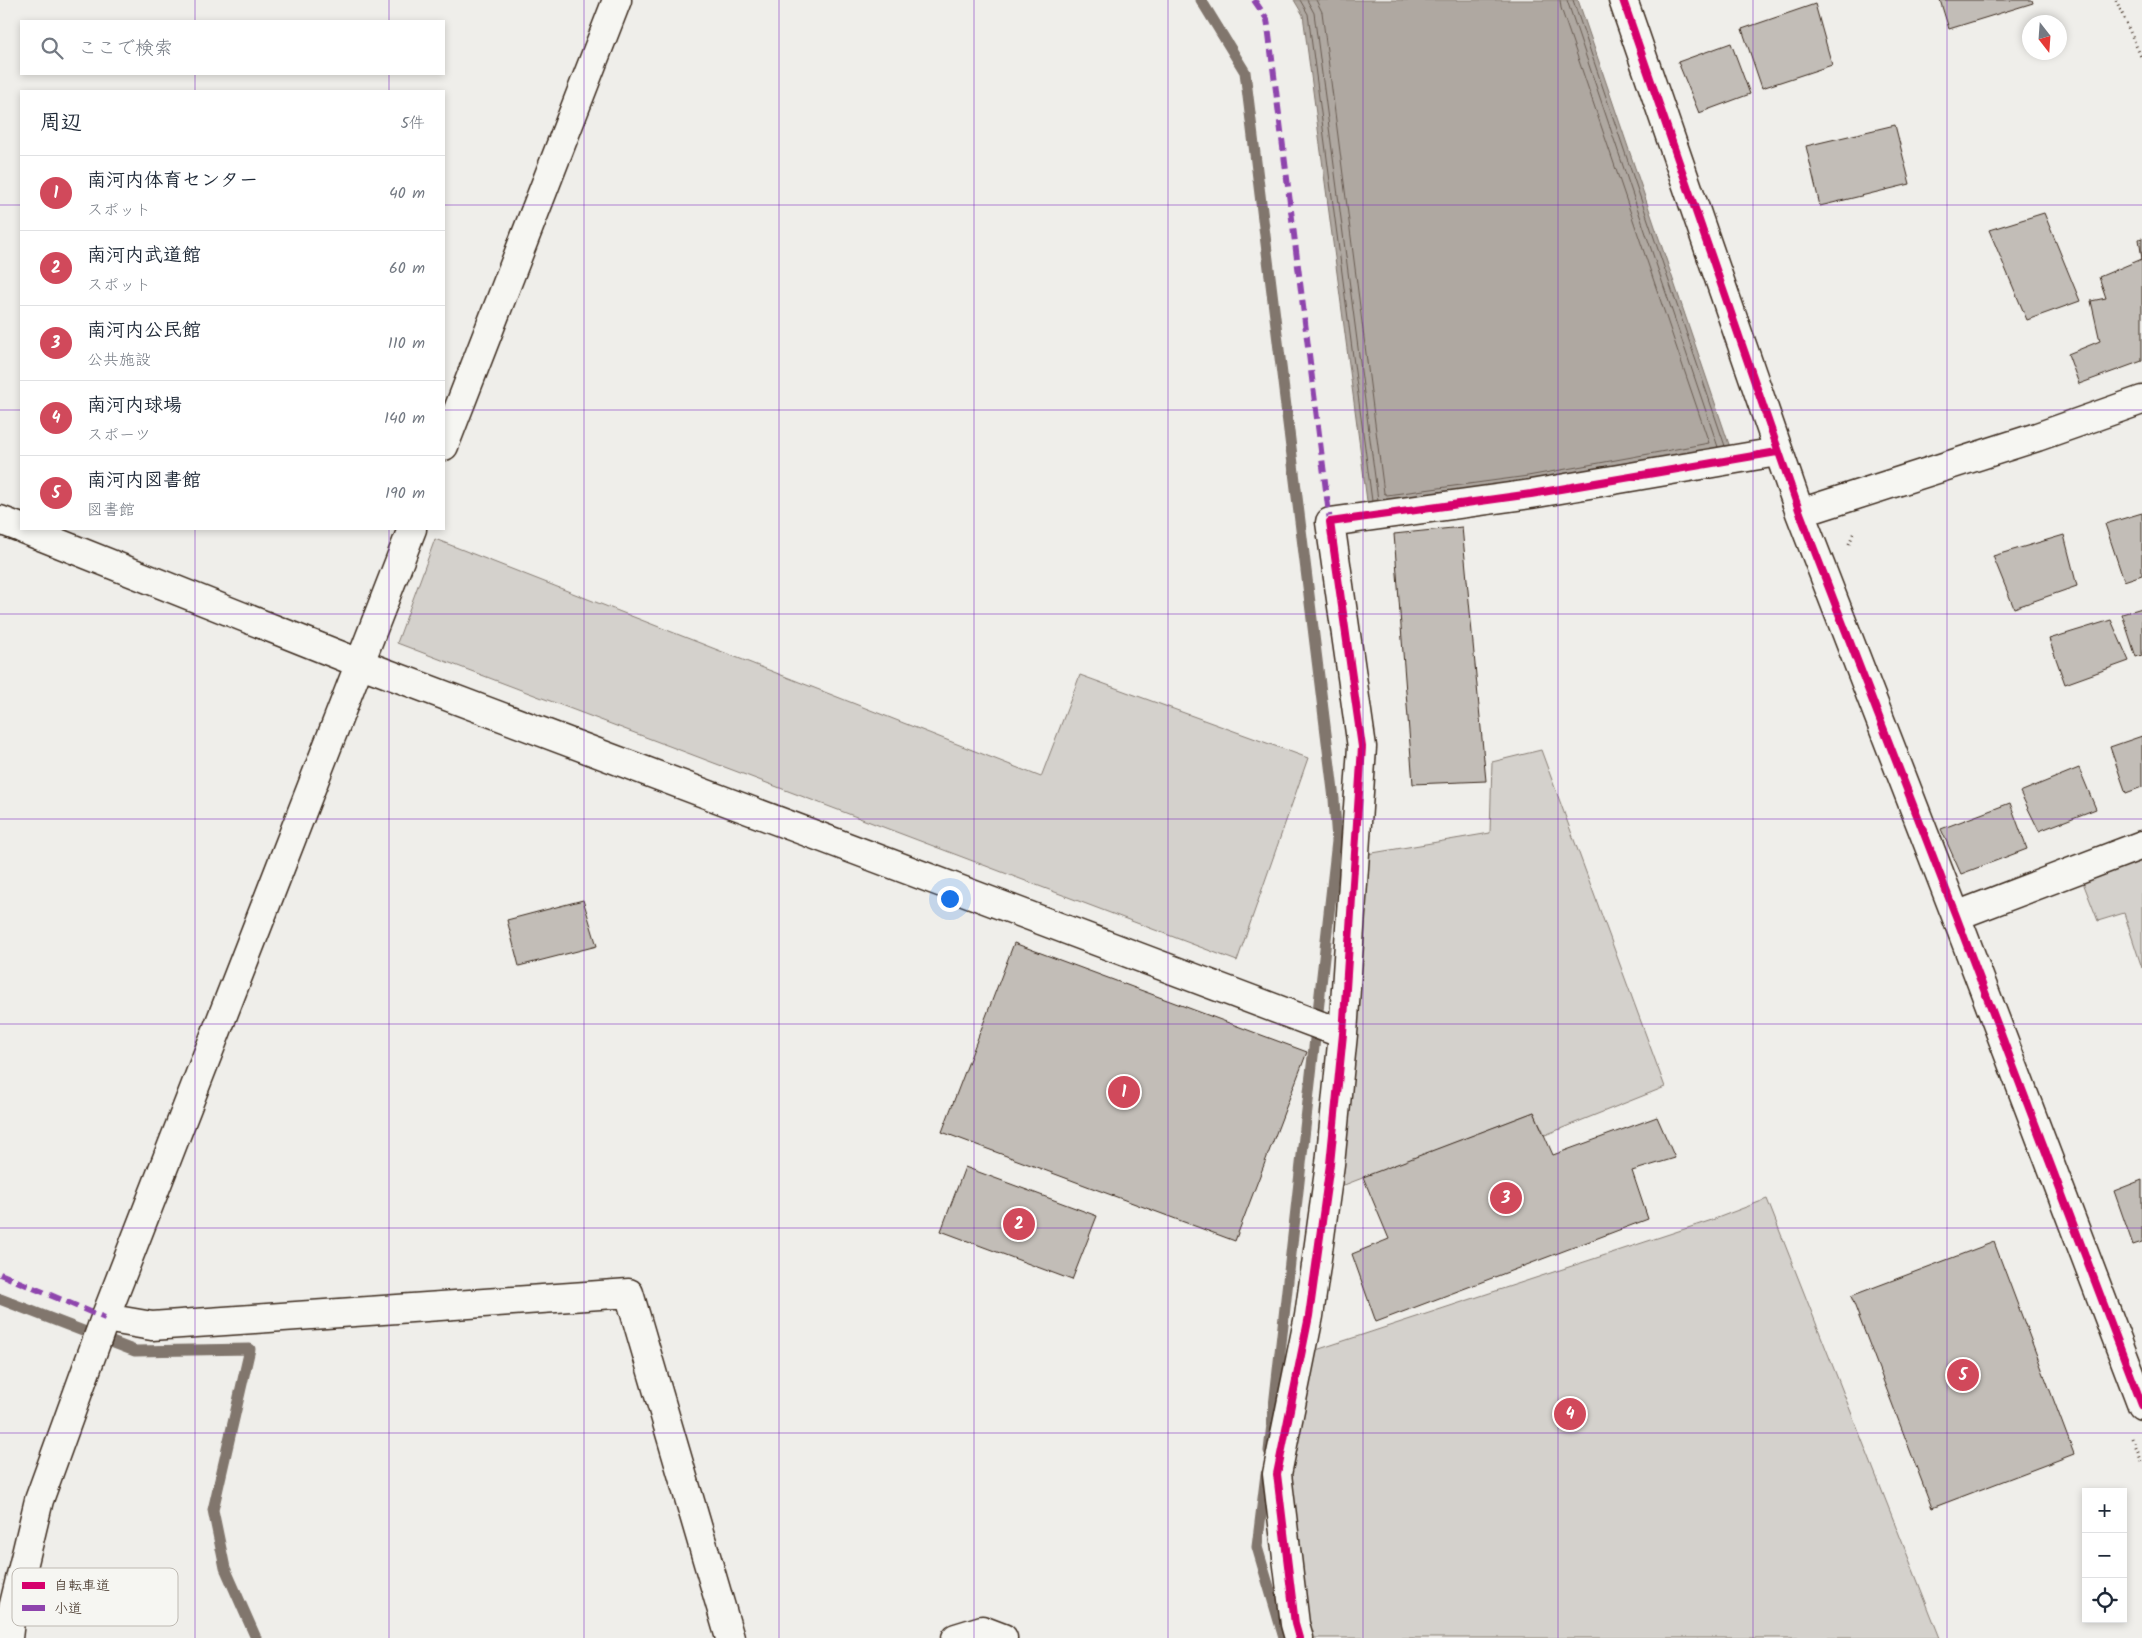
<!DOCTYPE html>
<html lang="ja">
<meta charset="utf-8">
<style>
body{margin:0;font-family:Kalam,"Klee One",sans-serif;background:#f6f6f7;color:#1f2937}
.controls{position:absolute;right:15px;bottom:15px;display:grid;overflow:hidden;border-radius:0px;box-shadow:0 2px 8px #0003}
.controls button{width:45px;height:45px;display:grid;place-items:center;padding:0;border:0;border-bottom:1px solid #e0e1e3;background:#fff;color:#1f2937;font:25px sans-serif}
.compass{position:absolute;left:2022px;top:15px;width:45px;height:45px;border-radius:50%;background:#fff;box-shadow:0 2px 8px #0003;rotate:163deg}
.you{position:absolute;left:949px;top:898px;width:18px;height:18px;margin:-12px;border:4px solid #fff;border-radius:50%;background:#1a73e8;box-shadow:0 0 0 8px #1a73e833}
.badge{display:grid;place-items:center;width:32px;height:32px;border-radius:50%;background:#d1495b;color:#fff;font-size:16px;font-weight:700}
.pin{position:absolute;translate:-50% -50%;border:2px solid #fff;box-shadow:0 1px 5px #0006}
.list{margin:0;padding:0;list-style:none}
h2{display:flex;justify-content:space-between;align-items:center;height:65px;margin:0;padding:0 20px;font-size:21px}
h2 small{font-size:16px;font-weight:400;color:#747a83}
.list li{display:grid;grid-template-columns:32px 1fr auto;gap:15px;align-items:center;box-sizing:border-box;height:75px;padding:0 20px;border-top:1px solid #e0e1e3}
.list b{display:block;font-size:19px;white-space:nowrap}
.list p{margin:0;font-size:16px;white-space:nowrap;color:#747a83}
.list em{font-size:16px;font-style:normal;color:#747a83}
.icon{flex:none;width:28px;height:28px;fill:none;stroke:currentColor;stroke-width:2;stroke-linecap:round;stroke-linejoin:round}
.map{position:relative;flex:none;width:2142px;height:1638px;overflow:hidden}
.search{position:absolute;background:#fff;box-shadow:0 2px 8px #0003;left:20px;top:20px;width:425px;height:55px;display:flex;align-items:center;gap:12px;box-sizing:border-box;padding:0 18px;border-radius:0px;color:#747a83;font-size:19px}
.panel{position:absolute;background:#fff;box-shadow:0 2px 8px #0003;left:20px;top:90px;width:425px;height:440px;border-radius:0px}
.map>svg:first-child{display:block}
.green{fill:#d4d1cc;stroke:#887e75}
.water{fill:#afa8a1;stroke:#81766d}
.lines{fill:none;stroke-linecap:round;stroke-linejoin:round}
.shore{stroke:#695c52;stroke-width:1}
.stream{stroke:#81766d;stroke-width:11}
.building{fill:#c2bdb7;stroke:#3b2a1e}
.minor-casing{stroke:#3b2a1e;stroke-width:31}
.path{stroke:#3b2a1e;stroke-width:3;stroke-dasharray:1 4;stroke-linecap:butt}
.minor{stroke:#f6f6f2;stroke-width:28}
.quiet{stroke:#8e44ad;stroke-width:6;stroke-dasharray:12 6;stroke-linecap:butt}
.cycleway-casing{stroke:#f6f6f2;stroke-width:11}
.cycleway{stroke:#d6006c;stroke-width:8}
.grid{fill:none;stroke:#7b2cbf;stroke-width:1;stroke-opacity:0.55}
.key{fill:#f6f6f2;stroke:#beb9b2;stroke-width:1}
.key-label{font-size:14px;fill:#3b2a1e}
</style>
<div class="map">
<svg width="2142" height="1638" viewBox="0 0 2142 1638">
<rect width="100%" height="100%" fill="#efeeea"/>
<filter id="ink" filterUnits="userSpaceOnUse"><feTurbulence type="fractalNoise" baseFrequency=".02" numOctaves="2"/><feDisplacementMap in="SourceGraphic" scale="10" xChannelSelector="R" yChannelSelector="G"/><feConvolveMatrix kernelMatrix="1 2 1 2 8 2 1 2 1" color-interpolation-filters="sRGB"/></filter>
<g filter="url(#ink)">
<path class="green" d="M435 539 1041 777 1080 675 1308 758 1237 961 397 643Z
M1541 750 1665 1087 1545 1135 1534 1112 1326 1192 1355 856 1490 833 1492 762Z
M2142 857V968L2124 913 2098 921 2082 880Z
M1767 1199 1940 1638H1299L1277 1474 1301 1355 1712 1220Z"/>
<path class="water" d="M1294 0H1578L1734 459 1369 516 1303 15Z"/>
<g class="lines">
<path class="shore" d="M1300 0 1308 14 1372 501
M1307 0 1314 13 1378 500
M1316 0 1322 12 1384 493 1387 495 1528 476 1709 443 1561 8 1560 0
M1567 0 1718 447
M1573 0 1725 446"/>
<path class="stream" d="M1201 0 1245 72 1334 799 1337 841 1269 1451
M0 1299 135 1351 250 1349 213 1510 225 1568 256 1638
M1266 1474 1257 1547 1284 1638"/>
</g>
<path class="building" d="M1940 0H2032L2033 3 1949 29Z
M1815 4 1832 65 1762 88 1742 29Z
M1731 43 1750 94 1699 113 1678 62Z
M1895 125 1910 184 1820 206 1806 146Z
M2044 213 2080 301 2027 320 1989 230Z
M2142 238V361L2079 384 2068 354 2100 341 2091 301 2106 298 2099 277 2142 259 2139 239Z
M2142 513V575L2124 581 2105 524Z
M1462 527 1486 781 1413 784 1394 534Z
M2064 535 2077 586 2014 608 1993 556Z
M2142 608V655L2136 657 2122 614Z
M2111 620 2129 661 2065 684 2049 639Z
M2142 736V787L2126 793 2110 747Z
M2079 768 2096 809 2039 831 2020 792Z
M2010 803 2027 849 1961 874 1941 829Z
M583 900 597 946 519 966 507 920Z
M1014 943 1307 1052 1235 1241 942 1132Z
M1534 1112 1553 1155 1657 1117 1675 1158 1632 1171 1648 1219 1376 1322 1352 1254 1389 1239 1363 1177Z
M965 1167 1097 1216 1072 1280 941 1231Z
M2142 1180V1242L2133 1245 2114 1191Z
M1994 1242 2074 1454 1932 1508 1851 1296Z"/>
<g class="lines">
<defs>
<path id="minor" d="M1623 0 1800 513 1956 916 2142 1405
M444 446 617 0
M1800 513 2037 437 2142 400
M0 520 21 528
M23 529 359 663 1343 1034
M1956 916 2142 845
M105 1318 152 1326 629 1293 730 1638
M8 1638 10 1621 39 1500 105 1318 412 529
M956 1638 982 1630 1003 1638
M1299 1638 1295 1624 1277 1474 1309 1316 1330 1164 1343 1034 1362 747 1330 522 1531 494 1777 452"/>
</defs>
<use href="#minor" class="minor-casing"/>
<path class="path" d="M2116 0 2142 59
M1849 544 1854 532
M2132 1438 2142 1462"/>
<use href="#minor" class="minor"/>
<path class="quiet" d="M1254 0 1267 19 1330 522
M0 1274 105 1318"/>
<defs>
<path id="cycleway" d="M1623 0 1800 513 1956 916 2142 1405
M1299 1638 1295 1624 1277 1474 1309 1316 1330 1164 1343 1034 1362 747 1330 522 1531 494 1777 452"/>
</defs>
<use href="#cycleway" class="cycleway-casing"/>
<use href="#cycleway" class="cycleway"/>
</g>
</g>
<path class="grid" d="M195 0V21M389 0V21M584 0V1638M779 0V1638M974 0V1638M1168 0V1638M1363 0V1638M1558 0V1638M1753 0V1638M1947 0V1638M195 74V91M389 74V91M0 205H21M444 205H2142M0 410H21M444 410H2142M195 529V1638M389 529V1638M0 614H2142M0 819H2142M0 1024H2142M0 1228H2142M0 1433H2142"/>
<rect x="12" y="1568" width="166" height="58" rx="8" class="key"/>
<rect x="22" y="1582" width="23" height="7" fill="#d6006c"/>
<rect x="22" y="1605" width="23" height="6" fill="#8e44ad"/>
<g class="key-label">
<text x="54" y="1590">自転車道</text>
<text x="54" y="1613">小道</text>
</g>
</svg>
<div class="controls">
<button>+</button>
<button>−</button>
<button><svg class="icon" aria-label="locate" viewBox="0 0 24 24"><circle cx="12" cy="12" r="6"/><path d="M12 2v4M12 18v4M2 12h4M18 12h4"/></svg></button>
</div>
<svg class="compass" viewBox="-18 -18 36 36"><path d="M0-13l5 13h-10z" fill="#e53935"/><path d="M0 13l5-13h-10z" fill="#747a83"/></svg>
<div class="you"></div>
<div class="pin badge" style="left:1124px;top:1092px">1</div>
<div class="pin badge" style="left:1019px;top:1224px">2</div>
<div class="pin badge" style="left:1506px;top:1198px">3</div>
<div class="pin badge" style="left:1570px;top:1414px">4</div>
<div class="pin badge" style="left:1963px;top:1375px">5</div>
<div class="search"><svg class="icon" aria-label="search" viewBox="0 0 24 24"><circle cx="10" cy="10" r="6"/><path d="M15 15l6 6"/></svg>ここで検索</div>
<section class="panel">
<h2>周辺<small>5件</small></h2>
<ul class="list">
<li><span class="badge">1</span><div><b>南河内体育センター</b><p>スポット</p></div><em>40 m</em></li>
<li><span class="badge">2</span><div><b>南河内武道館</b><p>スポット</p></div><em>60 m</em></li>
<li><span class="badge">3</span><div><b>南河内公民館</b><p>公共施設</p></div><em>110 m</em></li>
<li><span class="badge">4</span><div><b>南河内球場</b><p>スポーツ</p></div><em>140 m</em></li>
<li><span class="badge">5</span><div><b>南河内図書館</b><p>図書館</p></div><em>190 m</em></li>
</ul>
</section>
</div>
